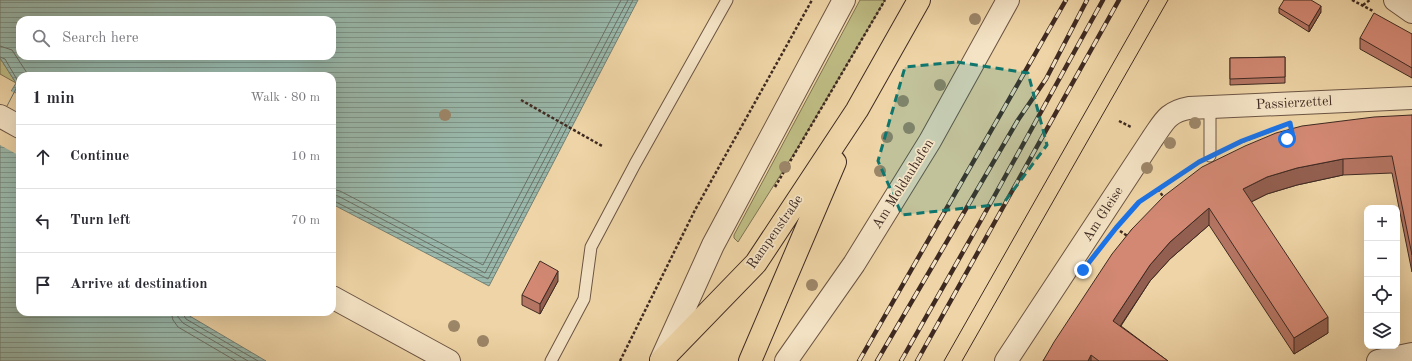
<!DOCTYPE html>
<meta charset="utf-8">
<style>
body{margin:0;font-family:"Old Standard TT",serif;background:#f2f2f3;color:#2b2b33}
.controls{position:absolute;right:12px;bottom:12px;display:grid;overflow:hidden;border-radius:8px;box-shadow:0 4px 16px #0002}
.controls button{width:36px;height:36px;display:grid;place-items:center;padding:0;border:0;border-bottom:1px solid #e1e1e2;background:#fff;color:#2b2b33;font:20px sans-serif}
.stop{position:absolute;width:12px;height:12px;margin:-9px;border:3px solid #1a73e8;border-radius:50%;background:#fff}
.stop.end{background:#1a73e8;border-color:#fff;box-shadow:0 1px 4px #0008}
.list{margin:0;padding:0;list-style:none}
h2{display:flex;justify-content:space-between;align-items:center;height:52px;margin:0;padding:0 16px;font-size:17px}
h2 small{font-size:13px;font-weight:400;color:#7c7c81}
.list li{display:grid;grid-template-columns:26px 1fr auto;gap:12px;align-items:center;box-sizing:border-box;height:64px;padding:0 16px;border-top:1px solid #e1e1e2}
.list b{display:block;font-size:15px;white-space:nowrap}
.list em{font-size:13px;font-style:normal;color:#7c7c81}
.icon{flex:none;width:22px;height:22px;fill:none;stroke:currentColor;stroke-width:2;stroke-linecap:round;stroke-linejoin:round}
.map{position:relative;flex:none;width:1412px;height:361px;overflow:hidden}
.search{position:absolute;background:#fff;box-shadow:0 4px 16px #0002;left:16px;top:16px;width:320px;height:44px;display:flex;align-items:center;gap:10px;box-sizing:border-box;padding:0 14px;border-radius:12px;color:#7c7c81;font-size:15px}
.panel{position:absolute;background:#fff;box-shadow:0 4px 16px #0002;left:16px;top:72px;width:320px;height:244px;border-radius:12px}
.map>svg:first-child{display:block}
.green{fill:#bebb83;stroke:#7e7252}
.water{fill:url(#water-rules);stroke:#757f74;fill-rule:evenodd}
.pier{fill:#eed4a6}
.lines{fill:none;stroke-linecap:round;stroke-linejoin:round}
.shore{stroke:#6c7166;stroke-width:1}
.service-casing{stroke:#6b5443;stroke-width:13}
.minor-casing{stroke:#6b5443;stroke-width:24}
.primary-casing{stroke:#3f2a22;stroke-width:24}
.path{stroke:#3f2a22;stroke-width:2.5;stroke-dasharray:3 2;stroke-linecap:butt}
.service{stroke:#f4e3c5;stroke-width:11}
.minor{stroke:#f4e3c5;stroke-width:22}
.primary{stroke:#eed4a6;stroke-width:22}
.tram{stroke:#3f2a22;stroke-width:1}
.rail-casing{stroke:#3f2a22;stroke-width:4.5}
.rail{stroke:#f4e3c5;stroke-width:3;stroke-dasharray:9;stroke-linecap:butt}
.tree{fill:#9c8668}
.wall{fill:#b57563;stroke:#3f2a22}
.shaded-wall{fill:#935f50;stroke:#3f2a22}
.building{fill:#d28873;stroke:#3f2a22}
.route{stroke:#1a73e8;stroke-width:5}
.marked{fill:#0f766e;fill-opacity:0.2;stroke:#0f766e;stroke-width:3;stroke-dasharray:8 5;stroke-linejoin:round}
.labels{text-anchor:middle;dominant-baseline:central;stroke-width:3.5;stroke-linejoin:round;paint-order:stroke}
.street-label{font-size:14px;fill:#3f2a22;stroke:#f4e3c5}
</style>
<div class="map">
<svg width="1412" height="361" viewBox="0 0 1412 361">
<defs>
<pattern id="water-rules" width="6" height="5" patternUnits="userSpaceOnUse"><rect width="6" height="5" fill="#99b8ab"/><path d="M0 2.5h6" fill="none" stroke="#7e968b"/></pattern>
</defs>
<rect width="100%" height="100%" fill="#eed4a6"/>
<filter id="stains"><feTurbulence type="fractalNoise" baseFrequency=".005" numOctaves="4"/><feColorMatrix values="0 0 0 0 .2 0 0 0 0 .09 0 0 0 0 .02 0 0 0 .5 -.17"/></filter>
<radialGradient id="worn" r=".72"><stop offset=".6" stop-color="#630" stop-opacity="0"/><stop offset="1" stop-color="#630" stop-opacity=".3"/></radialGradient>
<path class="green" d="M860 0H885L798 147 738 242 734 238V235Z
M0 58 16 83 0 74Z"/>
<path class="water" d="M0 0H638L489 286 332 204V76H20V312H185L188 315 266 361H0V110L16 83 0 58ZM20 20H332V56H20Z"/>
<path class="pier" d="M9 90 20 96V156L0 145V106Z"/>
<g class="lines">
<path class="shore" d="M0 46 12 50 29 76
M0 57 5 59 19 83 7 106
M332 189 340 191 483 265 621 0
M332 195 338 196 485 273 628 0
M332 200 488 279 633 0
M171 312 173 320 178 327 236 361
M177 312 178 317 183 323 248 361
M182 312 186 319 258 361"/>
<defs>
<path id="service" d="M1210 156V107
M551 361 584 299 591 247 635 164 727 0"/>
<path id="minor" d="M1395 0 1412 12
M0 116 20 127
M332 297 449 361
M661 360 713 245 844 0
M786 361 854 264 930 141 1008 0
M1006 361 1152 139C1164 122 1167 112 1189 108L1412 98
M1378 361 1412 354"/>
<path id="primary" d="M661 361 756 263 857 110 919 0
M750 361 835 162"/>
</defs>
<use href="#service" class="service-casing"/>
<use href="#minor" class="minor-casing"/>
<use href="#primary" class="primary-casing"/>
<path class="path" d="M1352 0 1373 11
M1363 5 1370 0
M521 100 602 146
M1119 121 1131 127
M1229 147 1273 130
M775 187 885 0
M1158 189 1164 198
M1143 200 1195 165
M1120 231 1129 237
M620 361 695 210 812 0"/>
<use href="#service" class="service"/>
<use href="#minor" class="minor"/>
<use href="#primary" class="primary"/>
<path class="tram" d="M944 361 1149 0
M962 361 1168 0"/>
<defs>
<path id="rail" d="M859 361 1066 0
M877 361 1018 120 1046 79 1087 0
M901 361 980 222 1103 0
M917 361 1119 0"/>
</defs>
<use href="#rail" class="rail-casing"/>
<use href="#rail" class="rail"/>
</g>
<g class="tree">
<circle cx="975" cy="19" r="6"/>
<circle cx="940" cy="85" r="6"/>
<circle cx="903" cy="101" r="6"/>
<circle cx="445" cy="115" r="6"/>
<circle cx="1195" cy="123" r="6"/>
<circle cx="909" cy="128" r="6"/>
<circle cx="887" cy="137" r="6"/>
<circle cx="1170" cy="143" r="6"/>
<circle cx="785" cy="167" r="6"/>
<circle cx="1147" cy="168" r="6"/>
<circle cx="880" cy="171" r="6"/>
<circle cx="812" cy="285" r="6"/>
<circle cx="454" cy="326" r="6"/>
<circle cx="483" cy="341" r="6"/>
</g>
<path class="wall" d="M1279 8 1321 12 1309 32 1279 13Z
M1412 34V78L1360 49V38Z
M1285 57V83L1230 85V58Z
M1412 115V272L1392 173 1343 175 1297 185 1267 194 1251 202 1328 333 1294 354 1209 225 1170 259 1150 281 1121 326 1168 361H1043L1132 229Z
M558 281 540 314 522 305V295Z"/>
<path class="shaded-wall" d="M1321 6V12L1309 32V26Z
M1343 159V175L1297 185 1267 194 1243 206V189L1267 177 1297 168Z
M1209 208V225L1170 259 1150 281 1113 337V321L1150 265 1170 242Z
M558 271V281L540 314V304Z
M1328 317V333L1294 354V338Z
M1091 355V361H1088Z"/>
<path class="building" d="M1284 0H1311L1321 6 1309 26 1279 8Z
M1374 13 1412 34V68L1360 38Z
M1285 57V77L1230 79V58Z
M1412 115V255L1392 156 1343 159 1297 168 1267 177 1243 189 1328 317 1294 338 1209 208 1170 242 1150 265 1113 321 1168 361H1099L1091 355 1088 361H1043L1054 342 1112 254 1132 229 1164 196 1202 167 1245 146 1276 133 1302 126 1374 117Z
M540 261 558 271 540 304 522 295Z"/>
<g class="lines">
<path class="route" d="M1083 270 1116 228 1139 202 1199 162 1242 141 1290 123 1293 137 1287 139"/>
</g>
<path class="marked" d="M957 62 1028 73 1047 145 1003 204 902 215 878 161 905 67Z"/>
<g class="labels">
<g class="street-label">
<text transform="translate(1294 103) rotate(-3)">Passierzettel</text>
<text transform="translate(903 184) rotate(-58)">Am Moldauhafen</text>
<text transform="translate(1103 214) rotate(-57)">Am Gleise</text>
<text transform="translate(775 232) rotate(-55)">Rampenstraße</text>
</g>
</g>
<rect width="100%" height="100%" filter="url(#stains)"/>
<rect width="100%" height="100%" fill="url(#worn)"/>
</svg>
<div class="controls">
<button>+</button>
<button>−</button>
<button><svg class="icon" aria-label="locate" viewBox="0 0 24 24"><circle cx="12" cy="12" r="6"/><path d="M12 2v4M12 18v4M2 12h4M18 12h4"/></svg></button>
<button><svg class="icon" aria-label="layers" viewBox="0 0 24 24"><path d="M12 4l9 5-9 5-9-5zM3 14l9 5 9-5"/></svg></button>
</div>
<div class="stop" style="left:1287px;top:139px"></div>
<div class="stop end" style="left:1083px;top:270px"></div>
<div class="search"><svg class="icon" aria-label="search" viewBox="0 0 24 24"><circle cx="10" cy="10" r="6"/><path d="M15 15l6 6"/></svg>Search here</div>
<section class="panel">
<h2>1 min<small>Walk · 80 m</small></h2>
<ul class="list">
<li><svg class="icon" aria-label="ahead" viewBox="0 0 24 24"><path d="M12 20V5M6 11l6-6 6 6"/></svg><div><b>Continue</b></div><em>10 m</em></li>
<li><svg class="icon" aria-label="left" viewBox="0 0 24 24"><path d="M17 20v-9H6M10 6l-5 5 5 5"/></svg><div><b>Turn left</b></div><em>70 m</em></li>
<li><svg class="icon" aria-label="arrive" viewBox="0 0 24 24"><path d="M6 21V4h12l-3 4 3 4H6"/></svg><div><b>Arrive at destination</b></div></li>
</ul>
</section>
</div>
